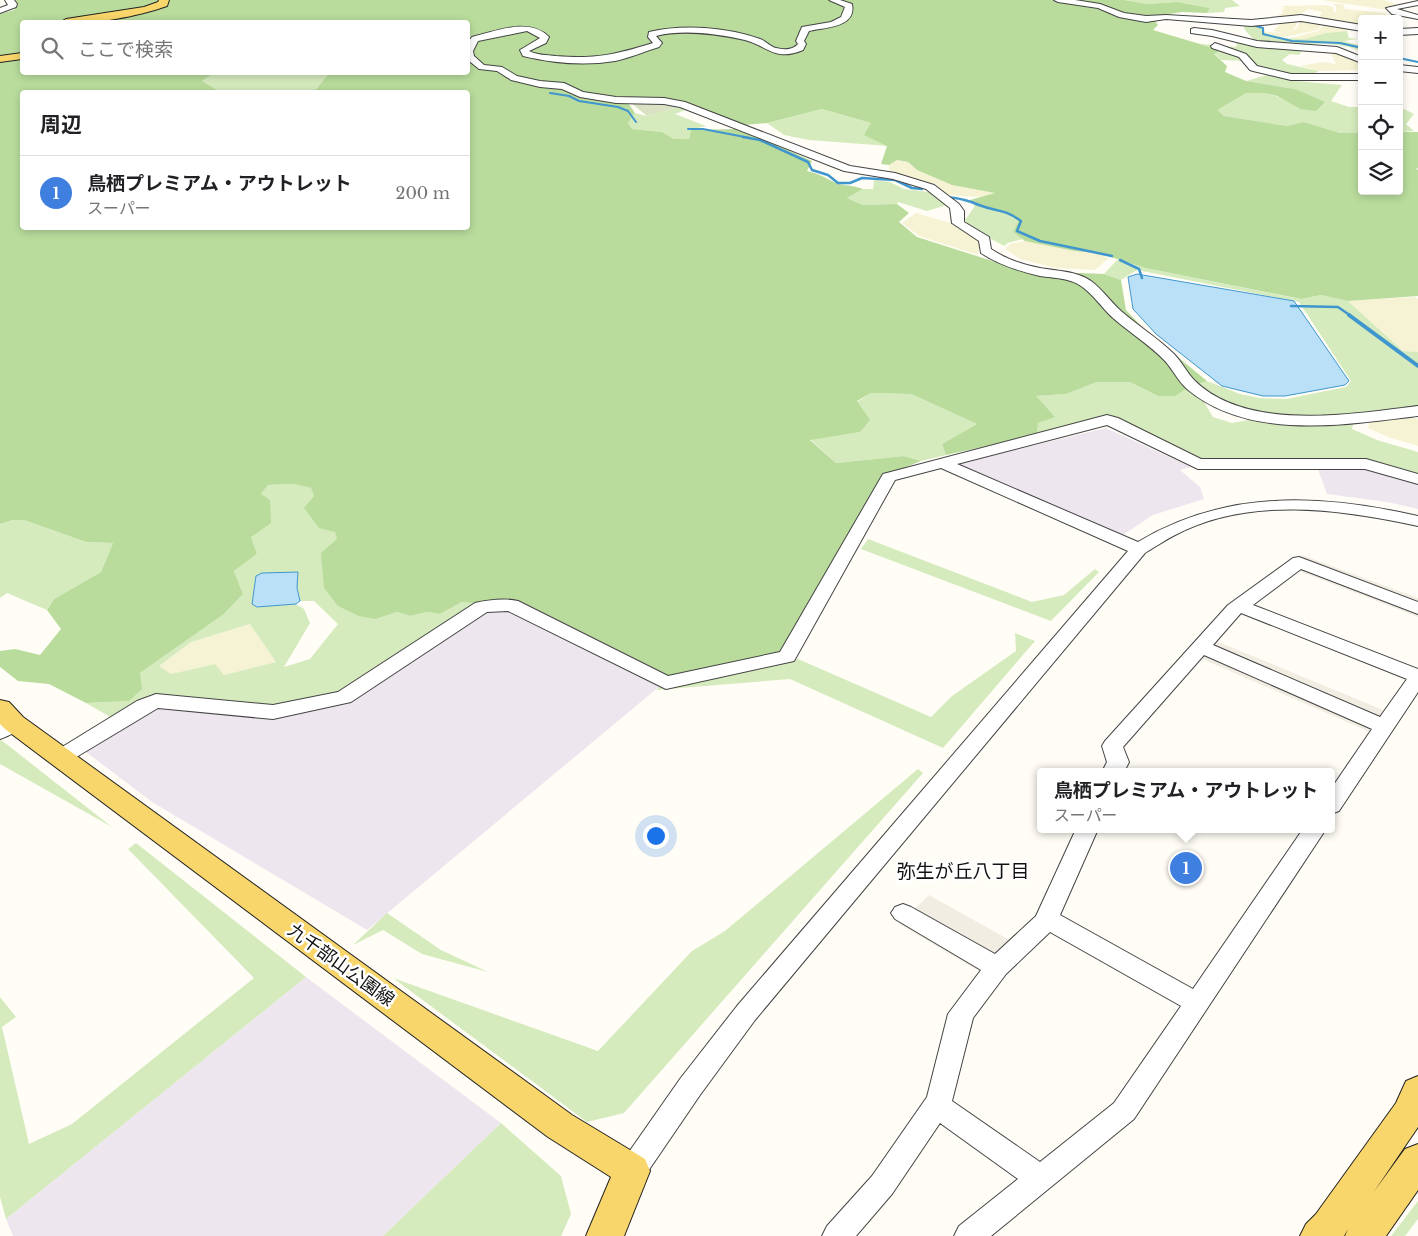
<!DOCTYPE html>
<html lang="ja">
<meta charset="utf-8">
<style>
body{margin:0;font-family:"Libre Baskerville","Noto Sans JP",serif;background:#f2f2f2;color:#202124}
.controls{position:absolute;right:15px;top:15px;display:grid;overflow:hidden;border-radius:5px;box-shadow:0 2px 8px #0003}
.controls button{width:45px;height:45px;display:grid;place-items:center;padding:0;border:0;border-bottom:1px solid #e0e0e0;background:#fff;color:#202124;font:25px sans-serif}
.you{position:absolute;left:655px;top:835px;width:18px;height:18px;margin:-12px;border:4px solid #fff;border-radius:50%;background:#1a73e8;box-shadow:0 0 0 8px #1a73e833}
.badge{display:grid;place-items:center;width:32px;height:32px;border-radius:50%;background:#c4262e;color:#fff;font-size:16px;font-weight:700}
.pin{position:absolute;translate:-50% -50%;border:2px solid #fff;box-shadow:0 1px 5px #0006}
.popup{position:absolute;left:1037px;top:768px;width:298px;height:65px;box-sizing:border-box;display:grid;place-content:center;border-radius:5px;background:#fff;filter:drop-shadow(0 1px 4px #0005);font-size:16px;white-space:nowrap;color:#757577}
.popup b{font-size:19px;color:#202124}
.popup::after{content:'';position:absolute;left:50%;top:100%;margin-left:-10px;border:10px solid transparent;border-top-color:#fff}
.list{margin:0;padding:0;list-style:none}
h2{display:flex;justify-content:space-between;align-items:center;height:65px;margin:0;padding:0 20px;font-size:21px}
h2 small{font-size:16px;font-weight:400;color:#757577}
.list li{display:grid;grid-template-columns:32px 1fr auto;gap:15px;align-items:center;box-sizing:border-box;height:75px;padding:0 20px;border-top:1px solid #e0e0e0}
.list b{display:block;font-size:19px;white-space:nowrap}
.list p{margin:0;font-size:16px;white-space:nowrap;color:#757577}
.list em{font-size:16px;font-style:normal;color:#757577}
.icon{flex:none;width:28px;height:28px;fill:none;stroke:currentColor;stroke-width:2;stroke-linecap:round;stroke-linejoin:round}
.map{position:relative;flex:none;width:1418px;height:1236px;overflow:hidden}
.search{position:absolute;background:#fff;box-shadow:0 2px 8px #0003;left:20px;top:20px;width:450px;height:55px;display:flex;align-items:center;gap:12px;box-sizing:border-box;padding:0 18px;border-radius:5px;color:#757577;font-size:19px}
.panel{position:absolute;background:#fff;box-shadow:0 2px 8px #0003;left:20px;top:90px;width:450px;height:140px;border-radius:5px}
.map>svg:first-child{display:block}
.industrial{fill:#eee6ef}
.farmland{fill:#f6f3d4}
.green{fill:#d5ebbd;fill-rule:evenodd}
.forest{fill:#b9dc9c;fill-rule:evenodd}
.cemetery{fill:#d9e3c4}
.plaza{fill:#f1ede2}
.water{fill:#b9e0f7;stroke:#3f96cf}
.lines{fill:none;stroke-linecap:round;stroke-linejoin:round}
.stream-far2{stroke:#3f96cf;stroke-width:2}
.stream-far1{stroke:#3f96cf;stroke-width:2.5}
.stream{stroke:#3f96cf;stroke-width:4}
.minor-casing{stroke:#444;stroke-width:2}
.major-casing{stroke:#222;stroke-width:2}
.minor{fill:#fff;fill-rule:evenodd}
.major{fill:#f9d66b;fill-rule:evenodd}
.labels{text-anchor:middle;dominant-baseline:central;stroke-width:5;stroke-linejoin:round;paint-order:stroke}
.near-street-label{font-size:18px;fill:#111;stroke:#fff}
.near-neighbourhood-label{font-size:19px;fill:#111;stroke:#fff}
</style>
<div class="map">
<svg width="1418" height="1236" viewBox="0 0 1418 1236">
<rect width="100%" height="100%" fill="#fffdf5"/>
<path class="industrial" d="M1106 428 1191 467 1180 470 1200 487 1204 499 1153 515 1123 535 959 468V463Z
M1317 467H1367L1418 481V509L1387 502 1327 494Z
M513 610 660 686 367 930 152 802 82 749 154 706 488 611Z
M306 977 501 1123 383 1236H13L6 1219Z"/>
<path class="farmland" d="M1321 0H1384L1397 5 1386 7 1388 10Z
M1332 4H1343L1345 9 1386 13 1389 19H1362L1365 16 1363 15 1358 21 1362 19V25H1353L1318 19 1322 12 1308 9 1301 14 1303 16 1271 19 1283 13 1282 9 1285 8 1281 6 1326 5 1333 7 1334 12H1336V6Z
M1299 19 1294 29 1286 33 1296 29 1302 19 1324 22 1317 30 1280 38 1266 35 1265 32 1285 33 1273 31 1285 20Z
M1326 23 1353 27 1347 31 1326 33 1304 39 1291 38 1318 31Z
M1330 51 1362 61V70L1318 71 1300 66 1322 62 1336 64Z
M896 160 908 162 917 170 952 185 996 193 981 197 944 195 889 173V165Z
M916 213 954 224 964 232 980 239 978 255 919 236 902 223Z
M1025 241 1074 251 1098 253 1109 258 1095 270 1056 268 1020 259 1005 249 1010 244Z
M1415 297 1418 299V352L1403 351 1348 301Z
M1410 417 1418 419V446L1388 437 1368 428 1370 420Z
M250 624 276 662 224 675 215 664 171 674 159 666 191 642Z"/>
<path class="green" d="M1124 0H1232L1240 6 1225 8 1224 12 1207 13 1210 8 1177 2 1146 4Z
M1243 24 1264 28 1266 35 1280 38 1304 39 1326 33 1347 31 1349 38 1358 39 1344 41 1362 46V52C1343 42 1308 42 1286 47L1303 50 1299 55 1290 54 1282 60 1287 64 1318 71C1303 83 1274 72 1257 68L1253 61 1221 60 1214 53 1219 50 1201 44 1236 47 1237 42 1254 40 1245 30Z
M214 73H329L314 92 219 91 202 81Z
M1267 75 1294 79 1296 81 1342 85 1331 101 1349 107H1362V133H1340L1304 122 1287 126 1224 116 1216 110C1225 105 1234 98 1244 94 1263 86 1284 100 1300 109L1295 89 1246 81Z
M1399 97 1403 98 1400 107 1414 114 1406 124 1414 131 1399 132Z
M682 106 690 108 675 114 706 126 691 130 689 139H674L662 132 632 129 628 123 635 113 647 116Z
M822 109 871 123 888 146 809 140 784 135 767 123Z
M874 180 890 182 904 189 929 192 947 205 927 211 898 202 897 204 863 205 847 198 863 189H873Z
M975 206 1007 212 1018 221 1013 232 1023 239 1008 243 1004 246 963 223Z
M1117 260 1145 268 1300 299 1321 295 1348 301 1403 351 1418 352V409C1356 415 1287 425 1227 402 1216 398 1206 390 1196 385L1207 381 1240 394 1259 398 1286 399 1346 387 1351 381 1299 302 1137 270 1121 280 1104 274Z
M1097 382H1130L1158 396 1187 388 1204 402 1213 417 1232 423 1254 419 1354 421 1352 429 1377 440 1418 452V476L1364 460 1195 462 1113 416 1037 435 1038 423 1054 416 1035 396 1066 394Z
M871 393 911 394 977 424 942 444 946 455 921 461 904 456 836 463 810 439 860 432 857 402Z
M294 484 311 488 335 532 376 619 397 612 410 616 427 612 440 614 462 602 480 604 343 693 271 707 157 695 112 718 86 703 129 701 140 673 224 614 243 594 234 571 257 554 251 537 261 494 268 485ZM297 588 300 601H314L338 624 310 659 284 667 310 623 304 609 296 604 257 607 252 604ZM250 624 276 662 224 675 215 664 171 674 159 666 191 642Z
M13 520H24L86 542 113 543 101 572 54 599 47 610 7 593 0 598V524Z
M868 539 1032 602 1064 595 1095 569 1099 572 1051 621 861 549Z
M1015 633 1035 641 943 748 790 679 656 690 660 686 798 659 931 717 952 696 1016 651Z
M0 739 112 827 0 764Z
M918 769 923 773 624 1113 587 1122 393 978 598 1051 692 951 725 931Z
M136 843 306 977 6 1219 0 1197V997L16 1017 2 1027 29 1144 72 1124 254 978 128 849Z
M387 913 441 950 488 972 422 954 383 930 353 945Z
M501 1123 561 1176 571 1214 561 1236H383Z
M1418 1201V1219L1405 1236H1391Z"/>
<path class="forest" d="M5 0H1124L1146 4 1177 2 1210 8 1207 13 1182 12 1152 17 1158 25 1153 30 1220 50 1214 54 1227 66 1225 72 1246 81 1295 89 1325 102 1316 111 1300 109 1277 96 1266 93H1246L1217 110 1224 116 1287 126 1304 122 1340 133H1362V191H1399V132H1418V168L1416 169 1418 170V296L1348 301 1321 295 1301 299 1145 268 1098 253 1074 251 1025 241 1013 232 1018 221 1007 212 975 206 970 200 995 193 952 185 917 170 908 162 897 160 889 165 881 164 887 146 864 135 871 123 822 109 767 123 744 125 687 103H628L635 113 628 123 632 129 662 132 674 139H689L691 130 736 129 768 141 812 161 807 171C820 174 823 177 834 182 842 186 853 185 863 189L847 198 863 205 897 204 909 213 899 222 917 237 1030 273 1057 278 1080 273 1104 274 1121 280 1126 310 1146 331 1207 381 1187 388 1175 396H1158L1130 382H1097L1066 394 1036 396 1055 417 1038 423 1037 435 946 455 942 444 977 424 911 394 871 393 857 401 870 420 860 432 810 440 836 463 904 456 921 461 884 476 783 653 671 678 515 602 480 604 462 602 440 614 427 612 410 616 397 612 376 619 359 616 338 606 324 588 321 553 337 539 335 532 319 528 304 508 314 496 311 488 294 484 268 485 261 494 270 500 271 523 251 537 257 554 234 571 243 594 224 614 140 673 142 689 129 701 86 703 49 684 18 681 0 667V651L15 649 40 655 61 629 47 610 54 599 101 572 113 543 86 542 24 520H13L0 524V14L14 10 16 7ZM22 22H468V72L329 73 314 92H468V228H22V92H255L219 91 202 81 214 73 22 72Z"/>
<path class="cemetery" d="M630 102H668L682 106 647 116Z"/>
<path class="plaza" d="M1302 555 1418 598V617L1286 566Z
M1209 638 1393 714 1379 736 1193 655Z
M929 895 1024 948 999 983 899 924Z"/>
<path class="water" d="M1137 274 1294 301 1349 381 1345 385 1285 396H1263L1222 386 1156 334 1133 309 1128 277Z
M298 572 297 588 300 601 296 604 257 607 252 604 256 576 262 573Z"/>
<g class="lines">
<path class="stream-far2" d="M1249 24 1263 28V34L1292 41 1340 43 1362 48
M1399 58 1418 62
M550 93 569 96 579 101 618 107 628 111 636 122
M688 129H703L750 138"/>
<path class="stream-far1" d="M743 137 760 140 808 162 812 170 828 175 838 183H850L862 178 895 180 912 188 922 189
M948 197C961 199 968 200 979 205 997 212 1003 208 1021 221L1017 231 1040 241 1112 256
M1120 260 1139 269 1142 278
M1291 306 1338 307 1351 316"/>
<path class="stream" d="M1349 315 1418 366"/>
<defs>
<path id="minor" d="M5 0H14L17 4 16 7 0 13V8L8 5Z
M829 0H840L852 4C857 28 824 27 809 31L804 41 806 44 803 50C775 62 768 46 745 40 717 34 684 29 656 36L662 43 659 47C645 51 630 58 615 61 585 66 552 63 523 56L520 50 540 38 527 31 478 41 473 51 474 56 484 65 502 67 517 76 540 81 564 83 583 92 616 97 664 98 685 102 850 166 895 173 934 185 959 204 964 211V222L989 237 991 249C1006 259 1023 265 1040 268 1057 271 1077 271 1091 281 1102 289 1111 302 1121 311 1138 326 1158 338 1174 354 1182 362 1187 373 1195 381 1248 432 1352 414 1418 406V416C1344 425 1249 441 1187 389 1178 381 1173 370 1166 362 1150 345 1130 333 1113 318 1102 308 1093 294 1081 286 1069 278 1054 278 1040 276 1019 271 999 265 981 253L979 241 952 223 950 208 926 189 893 179 844 171 680 107 664 104 616 103 580 97 562 89 540 87 511 80 497 71 479 69 468 60V42L472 37C496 31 530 17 549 37L546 43 529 51C536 55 547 55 556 56 597 59 614 55 653 43L648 37 649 32C683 24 726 27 760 39 766 41 770 47 776 48 784 50 793 50 798 44L796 41 802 27 831 22 841 17 845 7Z
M1054 0H1075L1100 4 1124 13 1146 16 1166 15 1251 20 1301 15 1362 25V31L1301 21 1251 26 1166 19 1146 22 1119 17 1098 8 1058 2Z
M1418 1V5L1397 9 1418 15V19L1392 14 1386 8Z
M1194 28 1212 30 1257 41 1337 47 1362 57V63L1336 53 1257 47 1212 36 1191 33V29Z
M1418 28V34L1399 35V29Z
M1215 43 1246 54 1257 66 1291 74H1362V80H1291L1253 71 1250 70 1239 57 1212 48 1211 46Z
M1399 65 1418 67V73L1399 71Z
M1107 415 1118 418 1201 459H1366L1418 474V484L1365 469H1198L1107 425 957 464 1138 542C1226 489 1321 494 1418 516V526C1340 509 1249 496 1175 535 1165 540 1155 547 1145 553L755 1020 700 1095 642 1180 632 1184 622 1180 618 1171 622 1162 680 1079 737 1006 1128 551 941 468 895 480 794 661 666 689 508 611 487 612 351 702 273 719 158 708 68 762 61 764 54 762 50 757 54 752 137 701 156 694 273 705 338 692 475 603C488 600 505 598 518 601L668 676 780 652 883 474Z
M1299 557 1418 602V614L1301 569 1253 605 1418 669V692L1339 811 1331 814V789L1372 729 1204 655 1123 747 1129 762 1124 772H1102L1107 762 1102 746 1105 741 1228 605 1293 558ZM1241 613 1407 679 1380 717 1213 645Z
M14 716 21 718 24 723C19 731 9 736 0 739V722Z
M1076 829H1098L1060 915 1193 989 1303 829H1326L1134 1119 991 1236H954L959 1226 1018 1179 940 1123 892 1194 856 1236H822L827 1226 872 1176 927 1097 948 1014 981 970 895 919 891 913 895 907 903 904 911 907 995 954 1036 916ZM1050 932 1181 1006 1114 1103 1040 1162 952 1101 973 1018 1006 974Z"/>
<path id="major" d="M159 0H169L167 6C139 16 89 26 61 22L66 19 144 7 158 2Z
M22 53V59L0 62V56Z
M0 700 9 702 23 717 572 1115 645 1159 650 1171 624 1236H586L611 1177 548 1137 5 729 0 724Z
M1418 1076V1127L1373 1193 1405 1149 1418 1144V1190L1386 1236H1345L1348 1229 1344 1236H1300L1306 1224 1316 1214 1396 1103 1406 1081Z"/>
</defs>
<use href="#minor" class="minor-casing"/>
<use href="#major" class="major-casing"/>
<use href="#minor" class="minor"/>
<use href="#major" class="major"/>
</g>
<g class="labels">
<g class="near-street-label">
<text transform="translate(341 965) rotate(36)">九千部山公園線</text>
</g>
<g class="near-neighbourhood-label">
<text x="963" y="871">弥生が丘八丁目</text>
</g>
</g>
</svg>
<div class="controls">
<button>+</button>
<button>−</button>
<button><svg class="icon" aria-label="locate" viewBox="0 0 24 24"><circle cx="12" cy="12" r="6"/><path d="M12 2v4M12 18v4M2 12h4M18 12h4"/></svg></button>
<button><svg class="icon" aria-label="layers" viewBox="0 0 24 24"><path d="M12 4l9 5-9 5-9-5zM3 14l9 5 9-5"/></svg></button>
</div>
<div class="you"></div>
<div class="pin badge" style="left:1186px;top:868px;background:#3f7fe0">1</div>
<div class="popup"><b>鳥栖プレミアム・アウトレット</b>スーパー</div>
<div class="search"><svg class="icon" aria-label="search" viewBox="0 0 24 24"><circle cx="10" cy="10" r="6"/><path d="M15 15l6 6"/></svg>ここで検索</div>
<section class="panel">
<h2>周辺<small></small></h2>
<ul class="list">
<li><span class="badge" style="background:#3f7fe0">1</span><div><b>鳥栖プレミアム・アウトレット</b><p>スーパー</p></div><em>200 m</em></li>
</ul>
</section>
</div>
